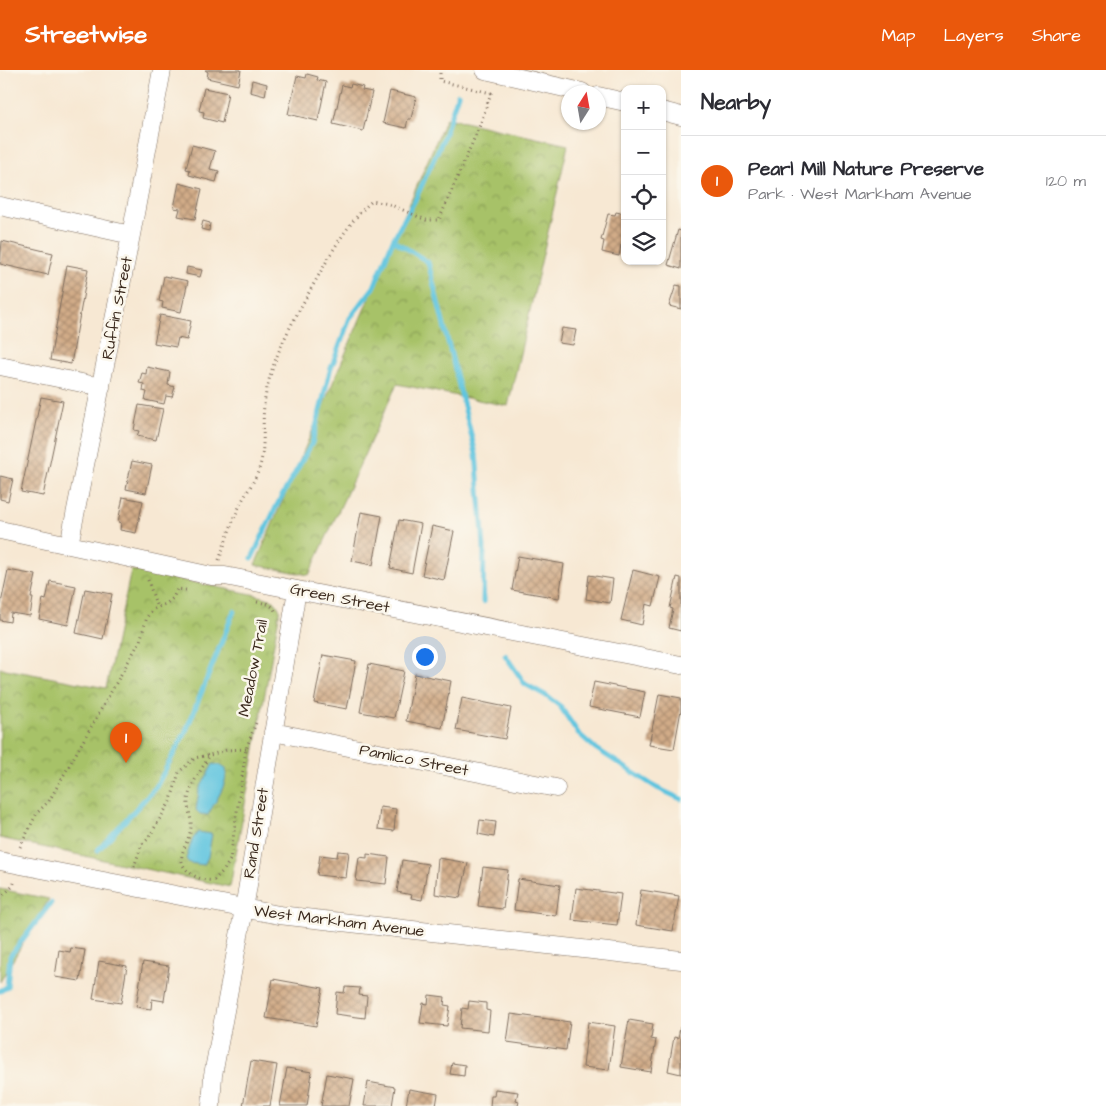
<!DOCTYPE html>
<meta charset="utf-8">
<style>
body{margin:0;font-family:"Architects Daughter",sans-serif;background:#f7f7f7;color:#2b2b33}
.controls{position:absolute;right:15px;top:15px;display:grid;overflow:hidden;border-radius:10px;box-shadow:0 1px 4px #0004}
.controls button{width:45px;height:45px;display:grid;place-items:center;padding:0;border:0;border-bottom:1px solid #e1e1e2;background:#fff;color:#2b2b33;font:25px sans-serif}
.compass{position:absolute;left:561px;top:15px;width:45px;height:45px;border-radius:50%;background:#fff;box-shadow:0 1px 4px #0004;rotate:11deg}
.you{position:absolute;left:424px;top:586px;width:18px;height:18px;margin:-12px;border:4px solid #fff;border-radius:50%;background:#1a73e8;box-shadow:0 0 0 8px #1a73e833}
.badge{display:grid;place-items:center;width:32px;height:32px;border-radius:50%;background:#ea580c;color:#fff;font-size:16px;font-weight:700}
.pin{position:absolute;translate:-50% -41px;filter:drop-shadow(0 1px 2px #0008)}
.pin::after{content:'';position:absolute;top:26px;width:18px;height:15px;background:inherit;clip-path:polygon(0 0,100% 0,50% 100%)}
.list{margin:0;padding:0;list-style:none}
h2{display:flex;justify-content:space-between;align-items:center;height:65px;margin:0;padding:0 20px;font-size:21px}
h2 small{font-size:16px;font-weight:400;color:#7c7c81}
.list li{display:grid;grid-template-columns:32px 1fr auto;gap:15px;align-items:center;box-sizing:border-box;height:90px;padding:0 20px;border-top:1px solid #e1e1e2}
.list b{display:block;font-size:19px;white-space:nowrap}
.list p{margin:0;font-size:16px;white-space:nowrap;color:#7c7c81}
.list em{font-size:16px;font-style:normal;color:#7c7c81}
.icon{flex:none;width:28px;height:28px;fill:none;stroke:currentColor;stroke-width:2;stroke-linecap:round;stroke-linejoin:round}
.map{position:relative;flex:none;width:681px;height:1036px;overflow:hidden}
header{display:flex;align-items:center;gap:30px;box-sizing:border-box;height:70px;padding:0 25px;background:#ea580c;color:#fff}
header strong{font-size:24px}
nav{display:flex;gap:28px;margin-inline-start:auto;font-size:18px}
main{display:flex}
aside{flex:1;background:#fff}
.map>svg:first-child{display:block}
.park{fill:url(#park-crowns);stroke:#717643}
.water{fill:#61c5df;stroke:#4e787e}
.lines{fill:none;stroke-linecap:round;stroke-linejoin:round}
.stream{stroke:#61c5df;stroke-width:5}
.building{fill:url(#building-cross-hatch)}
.minor-casing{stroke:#7d6c5d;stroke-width:19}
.path{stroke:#7d6c5d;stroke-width:3;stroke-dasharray:1 4;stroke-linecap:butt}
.minor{stroke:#fff;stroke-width:18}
.labels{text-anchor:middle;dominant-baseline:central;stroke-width:5;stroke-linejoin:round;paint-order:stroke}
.street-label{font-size:16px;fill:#3b2a1e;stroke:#fbf7ec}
</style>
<header>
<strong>Streetwise</strong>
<nav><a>Map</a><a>Layers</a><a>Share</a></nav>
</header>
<main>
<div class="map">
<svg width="681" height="1036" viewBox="0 0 681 1036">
<defs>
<pattern id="park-crowns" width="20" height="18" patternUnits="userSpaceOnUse" patternTransform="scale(1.25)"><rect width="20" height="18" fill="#a7c268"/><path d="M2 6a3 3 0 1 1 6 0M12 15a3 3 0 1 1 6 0" fill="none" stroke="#899e55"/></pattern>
<pattern id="building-cross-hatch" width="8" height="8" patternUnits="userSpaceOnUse" patternTransform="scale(1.25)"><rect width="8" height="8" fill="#d1ac88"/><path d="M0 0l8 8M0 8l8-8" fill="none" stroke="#ab8c6f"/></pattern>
</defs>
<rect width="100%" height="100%" fill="#fbf7ec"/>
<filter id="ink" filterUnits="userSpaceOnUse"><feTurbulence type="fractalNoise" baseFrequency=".02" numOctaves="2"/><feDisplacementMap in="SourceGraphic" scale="10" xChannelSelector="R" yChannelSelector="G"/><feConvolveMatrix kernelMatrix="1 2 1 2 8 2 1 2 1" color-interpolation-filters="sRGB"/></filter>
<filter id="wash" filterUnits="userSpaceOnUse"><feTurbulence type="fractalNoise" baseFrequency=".0096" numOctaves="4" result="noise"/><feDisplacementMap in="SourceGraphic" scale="20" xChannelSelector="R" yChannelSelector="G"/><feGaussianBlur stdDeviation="1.12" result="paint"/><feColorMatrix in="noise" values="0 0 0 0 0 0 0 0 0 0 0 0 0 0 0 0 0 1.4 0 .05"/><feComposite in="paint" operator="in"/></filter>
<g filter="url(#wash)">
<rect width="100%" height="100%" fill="#f7e8d3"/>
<path class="park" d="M446 48 568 75 508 336 397 314 309 505 255 495Z
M131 500 252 524 274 530 280 540 230 817 0 768V598L106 618Z
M0 819 49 829 0 912Z"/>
<path class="water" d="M213 694 221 695 226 698C228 715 216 730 208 745L200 744 196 740 199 720Z
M198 762 212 764 208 787 204 795 189 793 186 789 192 770Z"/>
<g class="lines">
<path class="stream" d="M393 170 428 192 476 384 484 477 483 532
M252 488 277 435 312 373 330 301 350 248 374 217 393 170 415 130 443 69 458 24
M505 585 525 614 545 625 560 636 578 663 595 678 657 718 681 729
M98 780 156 717 186 661 234 541
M0 921 7 917 10 886 51 833"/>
</g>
<g id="blocks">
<path class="building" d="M205 0H241L238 15 207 8 208 2Z
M307 4 318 7 317 10 326 12 318 51 288 44 297 6 306 8Z
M252 10 267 14 265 26 250 22Z
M351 14 363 17 362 20 372 22 363 61 333 54 342 15 350 17Z
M204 18 228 23 222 53 203 48 204 42 199 41Z
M390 21 416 27 411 49H408L406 58 383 53Z
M192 75 215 81 210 99 219 101 216 112 189 105 190 100 186 99Z
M179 113 202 119 195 149 178 146 180 139 174 138Z
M616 142 625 144V176L621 175 619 186 602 182 604 171 601 170 608 144 615 145Z
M203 151 210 153 209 161 201 159Z
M678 160 681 161V199L668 195Z
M2 171 53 183 48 205 0 194Z
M67 195 88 199 71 294 50 290Z
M187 197 202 200 200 207 186 204Z
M164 206 188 211 181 242 162 238 163 232 159 231Z
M676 215 681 216V239L669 236Z
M160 245 191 251 187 270 178 268 176 277 154 273Z
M562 258 576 260 573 275 559 273Z
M147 297 170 302 168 315 175 317 172 327 166 326 164 334 145 330 147 322 143 321 144 314 139 313 142 303 146 304Z
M41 327 63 331 43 426 21 422Z
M139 335 163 339 156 370 137 366 139 361 134 360Z
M132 391 152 395 146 423 126 419Z
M0 406 13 409 8 431 0 429Z
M123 427 143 431 136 463 120 460 121 453 118 452Z
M361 442 382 446 373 495 352 491Z
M399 450 421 454 412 503 390 498Z
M432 456 454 461 444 510 422 505Z
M518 486 564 494 559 528 512 520Z
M8 500 36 505 31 528H33L30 546 11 543 10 552 0 550V538Z
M633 500 660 507 653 536 646 534 642 555 621 550Z
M589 505 613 509 610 533 586 529Z
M677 507 681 508V561L669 558 673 539 670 538Z
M50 511 76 516 68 555 39 549 43 529 46 530Z
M85 519 112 524 103 569 76 563Z
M323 585 356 591 347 639 314 633Z
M369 594 404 601 394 648 360 642Z
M415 604 451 611 442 658 406 651Z
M594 612 645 622 640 647 589 637Z
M659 624 681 628V640L674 679 649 675Z
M462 628 511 638 505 669 456 660Z
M380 737 396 739 394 761 378 759Z
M480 750 496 752 494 767 478 764Z
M338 781 349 782 346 808 317 805 320 785 337 787Z
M367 784 389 787 386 814 356 811 359 787 367 788Z
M438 788 468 793 460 828 435 824Z
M402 790 428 794 422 830 411 828 412 825 397 822Z
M483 797 508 800 503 839 478 836Z
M518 809 560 815 556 846 514 840Z
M576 818 621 824 617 855 572 850Z
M641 820 679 826 673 861 636 855Z
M71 878 85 880 80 911 55 907 59 880 70 882Z
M99 891 127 896 121 933 93 929Z
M143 892 169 896 164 931 152 929 151 939 136 937Z
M273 909 323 918 316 956 266 948Z
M345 917 360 918 359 925 367 926 365 948 335 944 337 922 344 923Z
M429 925 445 927 444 935 450 936 447 956 420 953 423 933 428 934Z
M469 931 486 933V940L490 941 488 961 460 958 462 938 468 939Z
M511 944 570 952 566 980 507 972Z
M629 950 653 954 651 969 656 970 651 1002 621 997Z
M588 952 615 956 609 1000 583 997Z
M680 957H681V1004L668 1001 674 967 678 968Z
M251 991 277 995 270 1036H243Z
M452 993 465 995 464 1006 450 1004Z
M287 998 312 1002 307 1036H280Z
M327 1004 354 1009 349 1036H321Z
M368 1012 395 1017 392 1036H364Z
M409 1019 438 1024 436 1036H406Z
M495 1019 518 1022 516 1030 519 1031 518 1036H490L491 1026H494Z"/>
</g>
</g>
<g filter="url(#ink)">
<use href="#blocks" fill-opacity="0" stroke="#7d6c5d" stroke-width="1"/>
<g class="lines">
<defs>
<path id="minor" d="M485 0 582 22
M598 26 625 32
M662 41 681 46
M0 136 131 165
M0 296 101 317
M0 460 212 506H225L681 595
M69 475 131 165 162 0
M273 662 556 718
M0 791 279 845 681 890
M211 1036 213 1005 244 839 297 520"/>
</defs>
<use href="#minor" class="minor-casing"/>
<path class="path" d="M219 490C226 470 232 452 241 433 247 421 256 410 260 396 266 374 261 351 265 328 272 287 292 253 312 217 330 186 345 155 372 131L389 134 426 150H439L480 55 491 23 440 11V0
M148 510 157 538
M257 532 268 534 274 538 275 541
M246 679 227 680 210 685C202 699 190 714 188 730 187 738 192 748 191 757 190 773 172 789 189 802 196 808 205 811 214 810L224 800 230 790 246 679 257 650
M20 777 37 743 49 731 140 571 147 547 152 540 167 533 173 528 177 519 186 520
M134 797 142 774 148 769 171 730 179 702 195 688 209 685
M0 828 13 816 15 810"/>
<use href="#minor" class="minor"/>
</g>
</g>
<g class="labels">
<g class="street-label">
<text transform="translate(117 238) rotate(-79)">Ruffin Street</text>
<text transform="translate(340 528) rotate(11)">Green Street</text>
<text transform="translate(253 598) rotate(-79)">Meadow Trail</text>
<text transform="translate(414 690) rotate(11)">Pamlico Street</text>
<text transform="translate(256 763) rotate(-81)">Rand Street</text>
<text transform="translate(339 851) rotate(7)">West Markham Avenue</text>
</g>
</g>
</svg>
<div class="controls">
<button>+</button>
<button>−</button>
<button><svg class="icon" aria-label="locate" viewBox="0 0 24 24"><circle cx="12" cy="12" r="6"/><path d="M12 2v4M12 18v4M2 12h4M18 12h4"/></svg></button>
<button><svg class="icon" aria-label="layers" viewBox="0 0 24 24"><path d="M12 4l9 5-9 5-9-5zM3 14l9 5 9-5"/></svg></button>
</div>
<svg class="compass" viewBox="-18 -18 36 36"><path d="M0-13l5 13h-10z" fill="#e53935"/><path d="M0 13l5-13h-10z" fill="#7c7c81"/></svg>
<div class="you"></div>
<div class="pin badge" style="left:126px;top:693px">1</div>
</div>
<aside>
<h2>Nearby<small></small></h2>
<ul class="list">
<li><span class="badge">1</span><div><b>Pearl Mill Nature Preserve</b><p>Park · West Markham Avenue</p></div><em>120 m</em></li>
</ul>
</aside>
</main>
